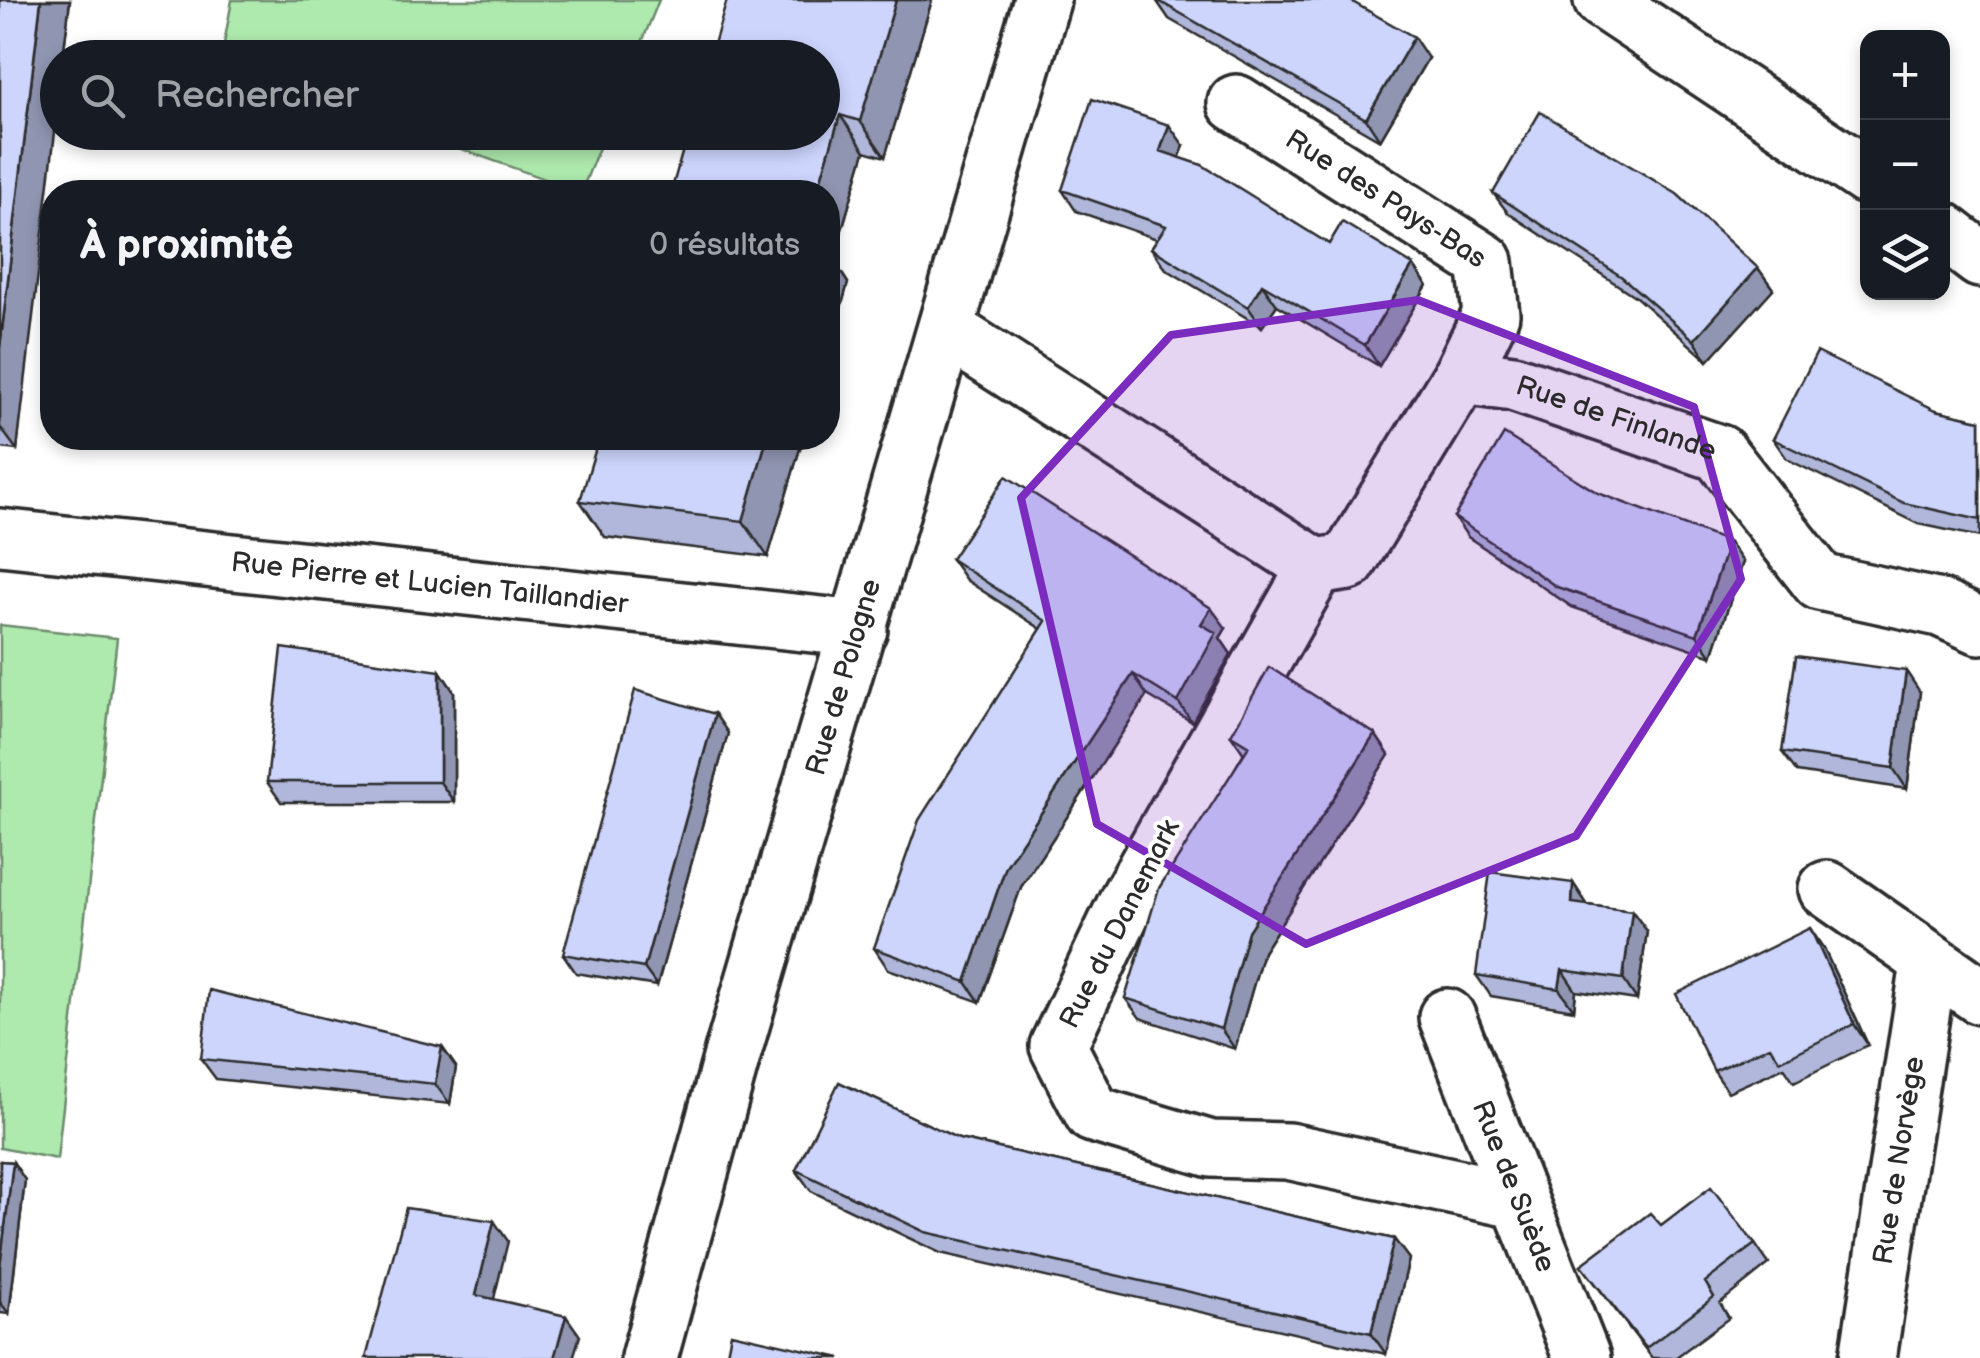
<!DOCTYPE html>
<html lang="fr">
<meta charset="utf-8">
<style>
body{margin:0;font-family:"Balsamiq Sans",sans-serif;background:#20242c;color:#f1f3f6}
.controls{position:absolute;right:30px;top:30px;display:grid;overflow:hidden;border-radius:20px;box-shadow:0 5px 15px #0003}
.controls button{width:90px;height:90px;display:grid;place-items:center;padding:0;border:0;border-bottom:2px solid #363941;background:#171b24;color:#f1f3f6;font:50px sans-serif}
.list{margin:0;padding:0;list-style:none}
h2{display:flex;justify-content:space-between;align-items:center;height:130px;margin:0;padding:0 40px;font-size:42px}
h2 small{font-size:32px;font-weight:400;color:#9ea1a6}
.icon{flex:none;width:55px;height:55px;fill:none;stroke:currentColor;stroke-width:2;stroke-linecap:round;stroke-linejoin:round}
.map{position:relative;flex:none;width:1980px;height:1358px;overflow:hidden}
.search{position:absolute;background:#171b24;box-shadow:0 5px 15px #0003;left:40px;top:40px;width:800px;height:110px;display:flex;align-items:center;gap:25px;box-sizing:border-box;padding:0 35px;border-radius:55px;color:#9ea1a6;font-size:38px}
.panel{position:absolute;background:#171b24;box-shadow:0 5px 15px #0003;left:40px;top:180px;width:800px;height:270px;border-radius:40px}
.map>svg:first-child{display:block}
.green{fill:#aee9ae;stroke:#6c8a6c;stroke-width:2.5}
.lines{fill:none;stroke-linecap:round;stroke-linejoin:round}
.minor-casing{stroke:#2b2b2b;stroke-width:62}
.tertiary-casing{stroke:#2b2b2b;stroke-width:62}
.minor{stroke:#fff;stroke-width:55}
.tertiary{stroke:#fff;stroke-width:55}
.wall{fill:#b0b7da;stroke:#2b2b2b;stroke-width:2.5}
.shaded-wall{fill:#9095b1;stroke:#2b2b2b;stroke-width:2.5}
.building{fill:#cdd5fd;stroke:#2b2b2b;stroke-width:2.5}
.marked{fill:#7b2cbf;fill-opacity:0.2;stroke:#7b2cbf;stroke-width:8;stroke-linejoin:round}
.labels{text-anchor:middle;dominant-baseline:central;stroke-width:8;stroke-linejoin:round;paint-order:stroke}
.street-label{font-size:28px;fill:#2b2b2b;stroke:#fff}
</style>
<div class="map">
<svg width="1980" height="1358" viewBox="0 0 1980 1358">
<rect width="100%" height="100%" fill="#fff"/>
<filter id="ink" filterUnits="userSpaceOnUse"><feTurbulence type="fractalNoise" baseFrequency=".01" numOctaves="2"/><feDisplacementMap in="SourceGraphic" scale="20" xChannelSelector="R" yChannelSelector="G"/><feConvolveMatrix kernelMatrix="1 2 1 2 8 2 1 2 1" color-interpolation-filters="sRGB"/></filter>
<g filter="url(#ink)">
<path class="green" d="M232 0H659L636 57H227L222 55Z
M416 133H605L581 192Z
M0 625 117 638 57 1159 0 1148Z"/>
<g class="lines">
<defs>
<g id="minor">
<path id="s1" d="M1236 103 1485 262 1491 314 1461 376"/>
<path id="s2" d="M947 330 1316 567 1348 562 1461 376 1513 383 1719 453 1820 582 1940 608 1980 626"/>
<path id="s3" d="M0 537 859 629"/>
<path d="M1316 567 1128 899 1058 1046 1093 1114 1211 1149 1288 1151 1516 1200"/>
<path d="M1827 889 1980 996"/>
<path id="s4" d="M1447 1017 1582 1358"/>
<path id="s5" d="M1868 1358 1929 964"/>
</g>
<g id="tertiary">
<path d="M1602 0 1868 177"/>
<path d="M1942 230 1980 259"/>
<path id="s6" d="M649 1358 733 1052 1042 0"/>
</g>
</defs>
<use href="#minor" class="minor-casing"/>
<use href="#tertiary" class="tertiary-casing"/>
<use href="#minor" class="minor"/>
<use href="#tertiary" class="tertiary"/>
</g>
<path class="wall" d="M0 0H70L63 58H58L17 450 0 448Z
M727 0H932L885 157 865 151 833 260 848 283 828 353V192Z
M1156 0 1428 58 1380 140 1169 19Z
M1184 146 1179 158 1329 244 1413 265 1427 285 1379 366 1277 305 1262 327 1166 269 1151 248 1157 239 1076 211 1062 190Z
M1493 193 1758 268 1773 289 1708 361 1636 297 1508 213Z
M1936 410 1980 420V537L1919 524 1787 459 1773 439Z
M803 438 768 557 605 537 580 501Z
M1598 493 1743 562 1712 656 1572 607 1468 537 1454 517Z
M951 559 1226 628 1220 638 1231 654 1192 722 1147 695 1021 887 980 1002 888 969 874 948 1041 629 966 580Z
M440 671 454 692V802H281L267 782Z
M1920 692 1907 789 1797 772 1782 752Z
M728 733 657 986 576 973 563 954Z
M1375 734 1389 755 1263 952 1235 1049 1140 1018 1125 998 1244 754 1231 735Z
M1573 883 1587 905 1632 911 1647 931 1637 1000 1576 991 1574 1010 1491 996 1476 975Z
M1824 949 1868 1045 1794 1082 1784 1067 1728 1092 1714 1071Z
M442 1047 456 1067 450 1104 216 1079 201 1059Z
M959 1139 1394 1239 1409 1259 1386 1354 940 1253 811 1191 796 1170Z
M0 1161 13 1162 25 1180 9 1314 0 1313Z
M1661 1225 1755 1244 1769 1264 1720 1303 1729 1318 1675 1358H1652L1581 1265Z"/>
<path class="shaded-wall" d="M41 0H70L63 58H58V107L17 450 0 427V347Z
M896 0H932L885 157 860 121Z
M1414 37 1428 58 1380 140 1366 119Z
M840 115 865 151 833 260 848 283 828 353V192H817Z
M1169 125 1184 146 1174 172 1160 151Z
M1413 265 1427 285 1379 366 1365 345Z
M1758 268 1773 289 1708 361 1694 340Z
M1262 284 1277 305 1262 327 1248 307Z
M767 438H803L768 557 743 521Z
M1729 542 1743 562 1712 656 1697 635Z
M1211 608 1226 628 1220 638 1231 654 1192 722 1178 702 1201 624Z
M440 671 454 692V802L440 782Z
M1906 671 1920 692 1907 789 1893 768Z
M1133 674 1147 695 1021 887 980 1002 966 982 1006 866Z
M715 714 728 733 657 986 644 968Z
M1375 734 1389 755 1263 952 1235 1049 1221 1029 1248 931Z
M1573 883 1587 904V924L1572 903Z
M1632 911 1647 931 1637 1000 1623 979Z
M1810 928 1824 949 1868 1045 1854 1024Z
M1562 970 1576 991 1574 1010 1559 989Z
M442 1047 456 1067 450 1104 435 1084Z
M13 1162 25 1180 9 1314 0 1302V1266Z
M494 1221 508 1241 490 1315 476 1295Z
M1394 1239 1409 1259 1386 1354 1371 1333Z
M566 1316 580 1336 573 1358H554Z"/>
<path class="building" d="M0 0H41L0 347Z
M727 0H896L860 121 840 115 817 192H671L688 132H822V58H710Z
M1157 0H1349L1414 37 1366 119Z
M1092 99 1169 125 1160 151 1202 165 1329 244 1342 222 1413 265 1365 345 1262 284 1248 307 1151 248 1166 226 1062 190Z
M1540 112 1677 194 1758 268 1694 340 1622 277 1493 193Z
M1817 352 1936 410 1980 420V520L1904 503 1773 439Z
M1504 434 1598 493 1729 542 1697 635 1557 587 1454 517Z
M599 438H767L743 521 580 501Z
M1006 476 1211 608 1201 624 1216 633 1178 702 1133 674 1006 866 966 982 874 948 919 820 1046 621 951 559Z
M282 648 440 671V782H267Z
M1796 656 1906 671 1893 768 1782 752Z
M1269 667 1375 734 1248 931 1221 1029 1125 998 1159 888 1249 746 1231 735Z
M635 690 715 714 644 968 563 954Z
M1490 872 1573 883 1572 903 1632 911 1623 979 1562 970 1559 989 1476 975Z
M1810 928 1854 1024 1780 1061 1770 1046 1714 1071 1676 994Z
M209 990 442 1047 435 1084 201 1059Z
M839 1082 959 1139 1394 1239 1371 1333 925 1232 796 1170Z
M0 1161 13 1162 0 1266Z
M1711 1187 1755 1244 1705 1282 1714 1297 1646 1348 1581 1265 1650 1213 1661 1225Z
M406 1208 494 1221 476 1295 566 1316 554 1358H366Z
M731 1333 841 1358H726Z"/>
</g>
<path class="marked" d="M1418 300 1694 407 1741 579 1576 836 1306 944 1097 824 1021 498 1171 335Z"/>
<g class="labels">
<g class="street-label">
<text stroke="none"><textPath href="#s1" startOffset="178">Rue des Pays-Bas</textPath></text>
<text stroke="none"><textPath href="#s2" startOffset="850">Rue de Finlande</textPath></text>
<text stroke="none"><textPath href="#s3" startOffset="432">Rue Pierre et Lucien Taillandier</textPath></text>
<text stroke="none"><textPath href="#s6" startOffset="708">Rue de Pologne</textPath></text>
<text transform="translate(1120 924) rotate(-63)">Rue du Danemark</text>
<text stroke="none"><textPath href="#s5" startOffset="200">Rue de Norvège</textPath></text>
<text stroke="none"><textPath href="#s4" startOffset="182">Rue de Suède</textPath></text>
</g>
</g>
</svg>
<div class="controls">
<button>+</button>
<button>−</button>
<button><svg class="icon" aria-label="layers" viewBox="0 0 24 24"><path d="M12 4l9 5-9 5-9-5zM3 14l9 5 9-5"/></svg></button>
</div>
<div class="search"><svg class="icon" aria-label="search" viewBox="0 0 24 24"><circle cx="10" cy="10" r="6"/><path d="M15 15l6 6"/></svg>Rechercher</div>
<section class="panel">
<h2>À proximité<small>0 résultats</small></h2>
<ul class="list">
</ul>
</section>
</div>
